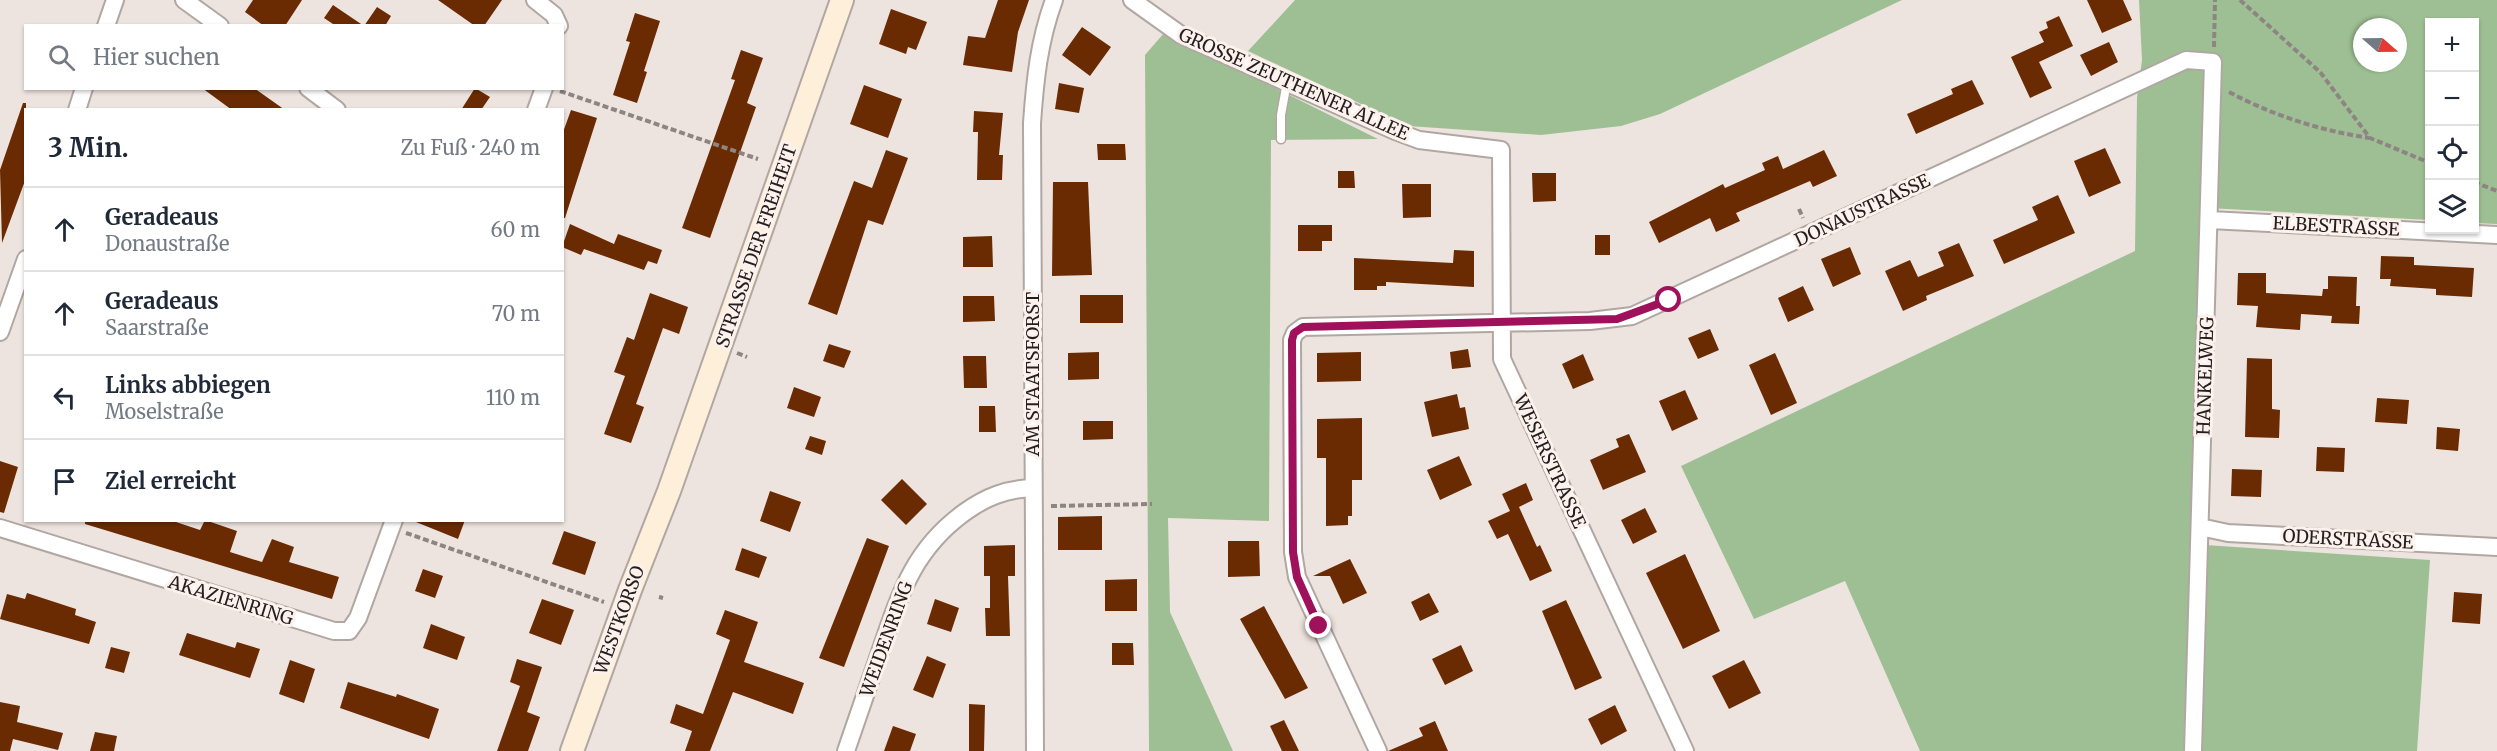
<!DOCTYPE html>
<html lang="de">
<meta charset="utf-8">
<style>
body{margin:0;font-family:Merriweather,serif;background:#f6f6f7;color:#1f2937}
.controls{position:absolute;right:18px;top:18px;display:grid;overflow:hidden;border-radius:0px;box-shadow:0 2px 4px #0004}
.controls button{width:54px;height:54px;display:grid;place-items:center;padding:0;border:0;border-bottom:2px solid #e0e1e3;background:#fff;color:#1f2937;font:30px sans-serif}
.compass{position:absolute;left:2353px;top:18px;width:54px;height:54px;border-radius:50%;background:#fff;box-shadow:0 2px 4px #0004;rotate:110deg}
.stop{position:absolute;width:18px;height:18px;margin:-14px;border:4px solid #a0115b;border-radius:50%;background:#fff}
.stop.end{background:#a0115b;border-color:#fff;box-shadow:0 2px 6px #0008}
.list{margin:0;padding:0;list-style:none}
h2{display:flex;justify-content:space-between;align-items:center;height:78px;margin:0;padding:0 24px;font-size:26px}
h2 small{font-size:20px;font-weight:400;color:#747a83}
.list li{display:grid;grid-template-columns:39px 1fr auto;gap:18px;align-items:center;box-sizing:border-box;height:84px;padding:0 24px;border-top:2px solid #e0e1e3}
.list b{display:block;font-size:22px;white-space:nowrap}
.list p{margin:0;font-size:20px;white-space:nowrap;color:#747a83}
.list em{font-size:20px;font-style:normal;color:#747a83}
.icon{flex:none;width:33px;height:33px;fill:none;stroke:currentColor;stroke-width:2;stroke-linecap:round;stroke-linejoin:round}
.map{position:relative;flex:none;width:2497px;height:751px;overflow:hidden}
.search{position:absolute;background:#fff;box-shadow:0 2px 4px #0004;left:24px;top:24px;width:540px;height:66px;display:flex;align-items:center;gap:15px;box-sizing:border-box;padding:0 21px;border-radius:0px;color:#747a83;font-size:22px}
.panel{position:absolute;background:#fff;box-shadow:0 2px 4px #0004;left:24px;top:108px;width:540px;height:414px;border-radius:0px}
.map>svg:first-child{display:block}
.green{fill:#9ebf94;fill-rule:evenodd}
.building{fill:#6b2b02}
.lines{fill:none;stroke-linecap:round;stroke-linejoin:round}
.lane-casing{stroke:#b1a7a2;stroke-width:11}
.street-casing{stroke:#b1a7a2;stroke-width:20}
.secondary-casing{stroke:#b1a7a2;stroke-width:26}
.path{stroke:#8d8582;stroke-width:4;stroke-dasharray:6 3;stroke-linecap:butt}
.lane{stroke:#fff;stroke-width:8}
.street{stroke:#fff;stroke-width:16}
.secondary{stroke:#feefda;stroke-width:22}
.route{stroke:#a0115b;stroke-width:8}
.labels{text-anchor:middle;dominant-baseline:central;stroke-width:6;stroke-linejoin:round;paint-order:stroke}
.street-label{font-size:18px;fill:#231f1e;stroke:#fcf1ec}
</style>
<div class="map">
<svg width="2497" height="751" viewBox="0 0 2497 751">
<rect width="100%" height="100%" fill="#eee4df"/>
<path class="green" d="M1295 0H1902L1660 114 1621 126 1541 135 1408 126 1248 51Z
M2139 0H2497V224L2475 223 2474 22H2430L2429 220 2208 208 2190 544 2430 560 2417 751H1920L1845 581 1754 619 1681 466 2135 251 2137 98 2142 60ZM2362 27H2398V63H2362Z
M1164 33 1378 139 1271 140 1269 521 1168 518 1170 612 1233 751H1149L1145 55Z"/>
<path class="building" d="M253 0H302L285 26H264L245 12Z
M438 0H502L484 26H475Z
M998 0H1029L1018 32 1012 72 963 65 968 36 985 38Z
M2087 0H2123L2132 20 2102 33Z
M333 5 364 26H336L324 18Z
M377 7 391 16 385 26H364Z
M891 9 927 22 916 50 908 47 906 54 879 44Z
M635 13 660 21 644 71 647 72 637 103 613 95 630 42 626 41Z
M2059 16 2073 46 2039 62 2052 88 2030 98 2011 57 2044 42 2039 32 2048 28 2046 22Z
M1082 27 1111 47 1090 76 1062 55Z
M2109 42 2118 62 2091 76 2080 55Z
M741 50 763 58 747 103 756 107 710 238 682 228 735 80 731 79Z
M1972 80 1984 104 1916 134 1907 114 1953 94 1951 89Z
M1059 83 1084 88 1079 113 1055 109Z
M864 85 902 99 888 138 850 124Z
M202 88H254L285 110H232Z
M475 88 490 97 481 110H461Z
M23 103H26V178L2 243 0 170Z
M571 110 597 118 565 218H562V135Z
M974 111 1003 113 999 155H1003L1002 180H977L978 132H973Z
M1097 144H1125L1126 160H1098Z
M2105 148 2121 183 2089 197 2074 161Z
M886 150 908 158 883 225 868 220 837 315 808 304 854 181 872 188Z
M1824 150 1837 176 1813 187 1810 181 1736 213 1740 221 1716 232 1710 218 1659 243 1649 222 1723 184 1725 188 1765 170 1762 163 1778 156 1783 169Z
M1338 171H1354L1355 188H1338Z
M1532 173H1556V201L1533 202Z
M1053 182H1088L1092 275 1052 276Z
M1402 184H1431V217L1403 218Z
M2058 195 2075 233 2004 264 1993 240 2038 220 2032 207Z
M570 224 614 244 618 234 662 250 657 264 648 261 644 270 584 249 581 255 562 247Z
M1298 225H1332V241H1322V251H1298Z
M1595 235H1610V255H1595Z
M992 236 993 267H963V237Z
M1959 243 1974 276 1926 296 1927 300 1903 311 1885 271 1910 260 1918 277 1944 266 1938 252Z
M1850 247 1861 274 1833 287 1821 259Z
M1454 250 1474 251V287L1386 282V286H1377V290H1354V258L1453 263Z
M2381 256 2414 257V265L2474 268 2472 297 2436 295V289L2390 286 2391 279H2380Z
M2238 273H2266V293L2322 296 2323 289H2328V276L2357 277 2356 306H2360L2359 324 2331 323 2332 316 2301 314 2300 330 2256 327 2258 306 2237 305Z
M1803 286 1814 310 1788 322 1778 298Z
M650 293 688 307 679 334 663 328 636 404 644 407 631 443 604 434 625 376 614 372 627 337 634 340Z
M1080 295H1123V323H1080Z
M963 296H994L995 321 963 322Z
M1710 329 1719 350 1698 359 1688 338Z
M829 344 851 351 844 368 823 361Z
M1468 349 1471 367 1452 369 1450 352Z
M1099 352V379L1068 380V353Z
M1361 352V381L1317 382V353Z
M1775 353 1797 403 1771 415 1749 365Z
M1583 354 1594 380 1573 389 1562 364Z
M963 356H986L987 388H964Z
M2247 358 2272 359V409L2280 410 2279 438 2245 437Z
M794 387 821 397 814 417 787 408Z
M1685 390 1698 419 1672 431 1659 401Z
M1457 394 1460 408 1465 407 1469 429 1432 437 1424 402Z
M2377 398 2409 400 2407 424 2375 422Z
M979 406H995L996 432H979Z
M1362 418V480H1352V516H1348V525L1326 526V458H1317V419Z
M1083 421H1113V439L1083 440Z
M2437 427 2460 429 2458 451 2436 449Z
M1629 434 1646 472 1603 490 1590 460 1619 447 1616 439Z
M810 436 826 441 822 455 805 449Z
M2317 447 2345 448 2344 472 2316 471Z
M1459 456 1472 485 1440 500 1427 470Z
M0 461 18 467 4 513 0 512Z
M2232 469 2262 470 2261 497 2231 496Z
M902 479 927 504 906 525 881 500Z
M1526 483 1533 500 1511 511 1519 507 1537 547 1540 545 1552 571 1530 581 1508 534 1497 539 1488 521 1510 511 1502 494Z
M770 491 801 502 790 532 760 521Z
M1645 508 1657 532 1633 544 1621 520Z
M1102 516V550H1058V517Z
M85 520H170L200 530 205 520 237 531 230 552 262 562 272 539 294 547 289 562 339 577 332 599 85 524Z
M411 520H465L458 539Z
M564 531 596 542 585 575 552 564Z
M867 538 889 546 844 667 819 658Z
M1228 541H1259L1260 576 1228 577Z
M1015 545V576H1008L1010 636H986L985 608H990V576H984V546Z
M742 548 767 557 759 578 735 570Z
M1685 554 1720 631 1683 649 1646 573Z
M1350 559 1367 593 1343 604 1330 576H1313Z
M423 569 443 576 435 598 415 591Z
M1137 579V611H1105V580Z
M2454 592 2482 594 2480 624 2452 622Z
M27 593 76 609 75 615 96 622 89 644 0 619 7 594 25 599Z
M1429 593 1439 612 1420 621 1411 602Z
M542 599 574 610 561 645 529 633Z
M935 599 959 608 951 632 927 624Z
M1566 600 1602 678 1575 690 1542 611Z
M1264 606 1308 688 1285 699 1240 619Z
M725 610 758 622 744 662 804 683 793 714 733 692 710 751H685L692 731 670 723 676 704 703 714 730 640 716 634Z
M431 624 465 637 457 660 423 648Z
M187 633 235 648 237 642 260 649 250 678 179 655Z
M1112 643H1133L1134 665H1112Z
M1461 645 1473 671 1445 685 1432 659Z
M111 647 130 652 124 673 105 668Z
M927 656 946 664 933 698 913 690Z
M517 659 542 667 527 712 540 717 528 751H497L520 686 510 682Z
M290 660 315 669 304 703 279 694Z
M1744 660 1761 693 1729 709 1712 676Z
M348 682 396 697 397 694 439 709 429 739 340 708Z
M0 702 20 706 17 722 63 733 58 750 13 739 10 751H0Z
M969 704 985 705 984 751H969Z
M1615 705 1627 731 1601 745 1588 719Z
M1284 720 1299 751H1282L1270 726Z
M1435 721 1448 751H1388L1423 736 1419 728Z
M893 726 916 734 910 751H884Z
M95 732 117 736 114 751H90Z"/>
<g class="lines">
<defs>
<path id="lane" d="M1281 139V115L1287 82"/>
<path id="street" d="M184 0 220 26
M535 0 554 15 559 26
M1132 0 1181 35 1395 131 1419 140 1501 150 1502 359 1685 751
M106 26 115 0
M308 88 337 110
M77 110 84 88
M536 110 544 88
M2210 220 2497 235
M0 332 26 259
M2200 527 2228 533 2497 547
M0 528 334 631H349L358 618 394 520
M846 751C857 719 868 687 879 655 899 597 912 550 965 512 986 497 1006 489 1033 488
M1035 751 1032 123C1035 80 1039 41 1054 0
M1378 751 1297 577 1293 552 1292 340 1295 333 1303 327 1590 321 1632 316 2186 60 2213 62 2193 751"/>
<path id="secondary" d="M572 751 630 590 669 491 842 0"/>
</defs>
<use href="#lane" class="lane-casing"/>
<use href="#street" class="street-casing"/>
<use href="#secondary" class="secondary-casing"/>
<path class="path" d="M2240 0 2320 72 2370 138 2430 163
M2214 47 2215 0
M560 91 758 159
M2229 92C2274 116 2319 130 2369 138
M2474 182 2497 191
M1799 209 1803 218
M737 353 747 357
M1051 506 1152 504
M406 533 604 602
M659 597 663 598"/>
<use href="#lane" class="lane"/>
<use href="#street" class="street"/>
<use href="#secondary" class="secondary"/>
</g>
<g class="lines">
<path class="route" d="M1319 626 1297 577 1293 552 1292 340 1294 333 1303 327 1617 319 1669 300"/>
</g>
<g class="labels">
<g class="street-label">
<text transform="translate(1294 84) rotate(24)">GROSSE ZEUTHENER ALLEE</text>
<text transform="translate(1862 210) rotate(-25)">DONAUSTRASSE</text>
<text transform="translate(2336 226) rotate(3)">ELBESTRASSE</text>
<text transform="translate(756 246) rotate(-71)">STRASSE DER FREIHEIT</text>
<text transform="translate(1032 374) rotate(-90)">AM STAATSFORST</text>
<text transform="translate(2205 376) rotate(-88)">HANKELWEG</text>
<text transform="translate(1550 461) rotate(65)">WESERSTRASSE</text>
<text transform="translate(2348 539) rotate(3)">ODERSTRASSE</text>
<text transform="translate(231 600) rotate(17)">AKAZIENRING</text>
<text transform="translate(619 620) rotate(-70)">WESTKORSO</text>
<text transform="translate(886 639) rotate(-70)">WEIDENRING</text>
</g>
</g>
</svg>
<div class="controls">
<button>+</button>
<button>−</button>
<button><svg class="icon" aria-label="locate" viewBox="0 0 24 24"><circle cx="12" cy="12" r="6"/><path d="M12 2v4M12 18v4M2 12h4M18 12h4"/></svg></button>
<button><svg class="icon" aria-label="layers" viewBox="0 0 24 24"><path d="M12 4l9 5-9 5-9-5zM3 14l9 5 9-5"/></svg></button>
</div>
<svg class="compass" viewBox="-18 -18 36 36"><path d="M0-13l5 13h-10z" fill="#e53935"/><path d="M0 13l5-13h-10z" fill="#747a83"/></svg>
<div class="stop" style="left:1669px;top:300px"></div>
<div class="stop end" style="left:1319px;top:626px"></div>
<div class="search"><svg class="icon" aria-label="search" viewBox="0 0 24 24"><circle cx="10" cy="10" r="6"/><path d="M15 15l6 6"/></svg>Hier suchen</div>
<section class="panel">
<h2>3 Min.<small>Zu Fuß · 240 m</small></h2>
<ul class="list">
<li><svg class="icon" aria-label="ahead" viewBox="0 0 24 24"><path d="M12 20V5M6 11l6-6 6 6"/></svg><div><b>Geradeaus</b><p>Donaustraße</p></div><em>60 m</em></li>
<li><svg class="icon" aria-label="ahead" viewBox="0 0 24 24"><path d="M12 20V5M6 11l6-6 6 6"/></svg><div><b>Geradeaus</b><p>Saarstraße</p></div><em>70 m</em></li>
<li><svg class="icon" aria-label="left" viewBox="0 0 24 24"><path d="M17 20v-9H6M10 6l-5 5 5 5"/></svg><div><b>Links abbiegen</b><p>Moselstraße</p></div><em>110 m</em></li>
<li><svg class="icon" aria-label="arrive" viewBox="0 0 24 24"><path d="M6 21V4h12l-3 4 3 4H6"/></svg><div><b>Ziel erreicht</b></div></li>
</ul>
</section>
</div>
